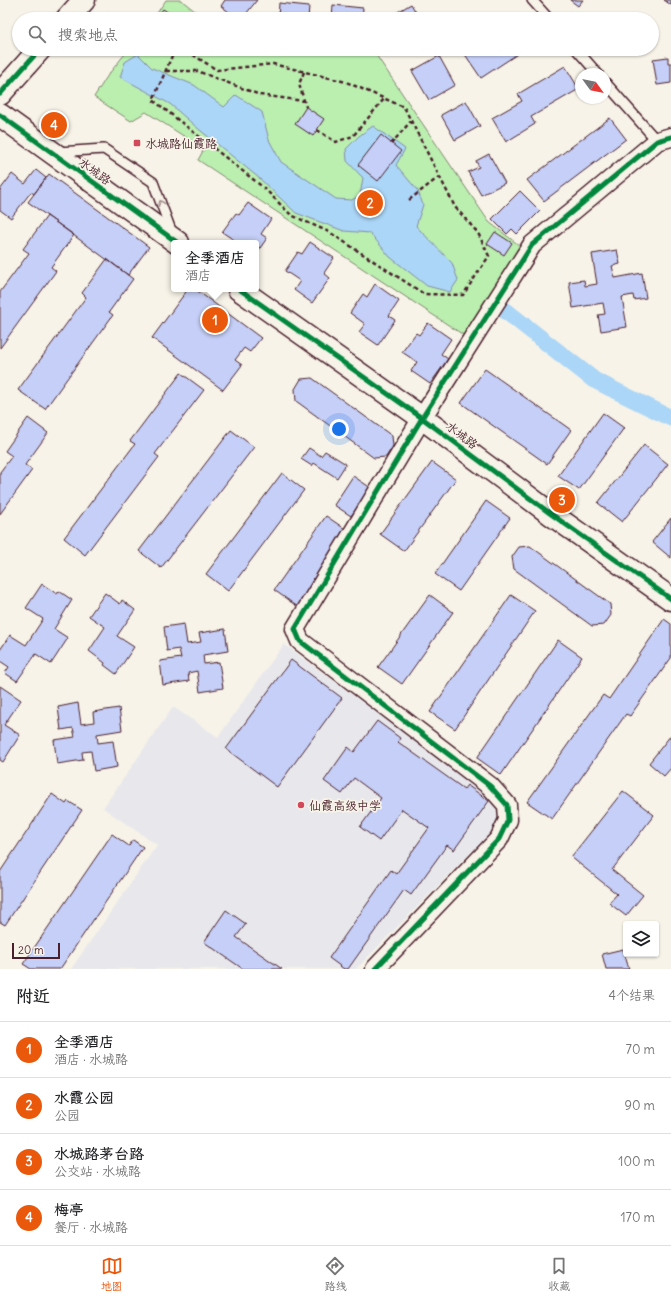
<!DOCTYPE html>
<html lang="zh">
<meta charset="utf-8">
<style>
body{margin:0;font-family:Delius,"LXGW WenKai TC",sans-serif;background:#f6f6f6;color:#202124}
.controls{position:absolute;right:12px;bottom:12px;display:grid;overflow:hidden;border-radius:4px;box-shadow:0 1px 3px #0004}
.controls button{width:36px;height:36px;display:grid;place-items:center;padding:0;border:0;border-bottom:1px solid #e0e0e0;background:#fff;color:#202124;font:20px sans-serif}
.compass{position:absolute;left:575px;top:68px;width:36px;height:36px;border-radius:50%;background:#fff;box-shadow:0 1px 3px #0004;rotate:123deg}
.scale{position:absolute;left:12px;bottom:10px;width:48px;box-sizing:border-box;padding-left:4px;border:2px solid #4a1f2b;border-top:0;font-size:11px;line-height:14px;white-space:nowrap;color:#4a1f2b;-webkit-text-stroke:3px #f7f3e8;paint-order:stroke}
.you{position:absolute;left:339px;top:429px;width:14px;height:14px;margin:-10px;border:3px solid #fff;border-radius:50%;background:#1a73e8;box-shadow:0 0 0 6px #1a73e833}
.badge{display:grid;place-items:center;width:26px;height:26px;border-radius:50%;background:#ea580c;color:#fff;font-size:13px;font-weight:700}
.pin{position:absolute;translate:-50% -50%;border:2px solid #fff;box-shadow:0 1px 4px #0006}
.popup{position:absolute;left:171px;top:240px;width:88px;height:52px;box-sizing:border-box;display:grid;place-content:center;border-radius:4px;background:#fff;filter:drop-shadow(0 1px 3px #0005);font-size:13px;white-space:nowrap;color:#757577}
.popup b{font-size:15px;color:#202124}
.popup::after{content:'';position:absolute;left:50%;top:100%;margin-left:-8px;border:8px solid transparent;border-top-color:#fff}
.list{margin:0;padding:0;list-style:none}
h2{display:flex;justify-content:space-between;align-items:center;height:52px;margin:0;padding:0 16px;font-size:17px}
h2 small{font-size:13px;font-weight:400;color:#757577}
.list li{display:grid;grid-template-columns:26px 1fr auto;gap:12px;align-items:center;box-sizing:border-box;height:56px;padding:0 16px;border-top:1px solid #e0e0e0}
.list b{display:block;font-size:15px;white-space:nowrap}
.list p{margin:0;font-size:13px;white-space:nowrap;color:#757577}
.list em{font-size:13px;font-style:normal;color:#757577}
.icon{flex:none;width:22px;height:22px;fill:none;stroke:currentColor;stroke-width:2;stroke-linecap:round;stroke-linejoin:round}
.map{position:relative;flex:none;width:671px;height:969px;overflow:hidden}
.search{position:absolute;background:#fff;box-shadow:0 1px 3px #0004;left:12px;right:12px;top:12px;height:44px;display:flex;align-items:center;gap:10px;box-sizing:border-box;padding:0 14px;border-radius:22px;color:#757577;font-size:15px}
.sheet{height:276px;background:#fff}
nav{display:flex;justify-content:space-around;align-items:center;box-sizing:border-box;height:56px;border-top:1px solid #e0e0e0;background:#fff;font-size:11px;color:#757577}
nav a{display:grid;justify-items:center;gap:2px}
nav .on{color:#ea580c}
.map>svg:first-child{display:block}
.built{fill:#e8e8ec}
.green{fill:#baefb0;stroke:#82876e}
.water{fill:#abd6f7;stroke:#848da5}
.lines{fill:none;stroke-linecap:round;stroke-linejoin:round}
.canal{stroke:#abd6f7;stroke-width:17}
.building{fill:#c5cff7;stroke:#4a1f2b}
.service-casing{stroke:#4a1f2b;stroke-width:12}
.minor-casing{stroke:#4a1f2b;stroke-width:21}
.tertiary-casing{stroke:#4a1f2b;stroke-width:25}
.secondary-casing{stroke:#4a1f2b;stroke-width:25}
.path{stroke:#4a1f2b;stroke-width:2.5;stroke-dasharray:4 3;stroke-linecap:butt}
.service{stroke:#f7f3e8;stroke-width:9}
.minor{stroke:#f7f3e8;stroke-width:18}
.tertiary{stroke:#f7f3e8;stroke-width:22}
.secondary{stroke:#f7f3e8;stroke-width:22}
.cycleway-casing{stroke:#f7f3e8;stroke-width:8}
.cycleway{stroke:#00873e;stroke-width:5}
.oneway{stroke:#a0898a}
.poi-dot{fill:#d1495b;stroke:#f7f3e8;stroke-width:1.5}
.labels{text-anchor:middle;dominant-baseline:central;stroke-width:3.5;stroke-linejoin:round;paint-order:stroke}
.poi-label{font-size:12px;fill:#4a1f2b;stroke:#f7f3e8;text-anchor:start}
.street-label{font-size:12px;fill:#4a1f2b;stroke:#f7f3e8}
</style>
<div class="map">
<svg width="671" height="969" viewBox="0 0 671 969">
<rect width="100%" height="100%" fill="#f7f3e8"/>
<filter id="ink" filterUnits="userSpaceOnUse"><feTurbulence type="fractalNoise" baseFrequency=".025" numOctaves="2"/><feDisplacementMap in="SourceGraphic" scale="8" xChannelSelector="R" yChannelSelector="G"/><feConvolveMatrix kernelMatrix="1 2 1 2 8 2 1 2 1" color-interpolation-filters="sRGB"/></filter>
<g filter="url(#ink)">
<path class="built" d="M284 644 498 802 499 824 356 969H71L157 845 103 808 173 707 218 737Z"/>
<path class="green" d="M166 0H181L205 19H153Z
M129 49H372L489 222 520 246 465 336 198 160 204 149 146 112 131 121 94 97 108 75Z"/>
<path class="water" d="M138 54 152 68 194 85 224 107 236 95 262 112 269 140 281 162 336 199 352 200 360 195 363 178 347 161 346 149 359 136 373 126 405 149 396 165 418 191 423 205 416 226 452 263 458 280 450 292 427 286 390 257 370 233 344 231 296 213 259 178 195 126 170 104 120 77 125 62Z"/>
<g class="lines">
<path class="canal" d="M502 308 594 380 671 418"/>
</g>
<path class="building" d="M225 0H257L242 19H238L221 6Z
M570 0H583L578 6Z
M664 0H671V5Z
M279 3 309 6 308 19H278Z
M411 4 420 19H386Z
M333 5 363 8 362 19H332Z
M163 9 172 15 170 19H158L156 18Z
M391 49H404L395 54Z
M464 49H525L481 78 462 50Z
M439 56 455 85 429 100 412 71Z
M668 57V63H671V83L657 85 653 59Z
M565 66 579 89 531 117 535 124 506 142 492 118 522 101 518 94Z
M466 101 480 126 455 140 441 115Z
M306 107 324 119 313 136 295 124Z
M610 118 626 139 544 201 527 180Z
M381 135 401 151 378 181 358 165Z
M489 154 505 183 481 195 468 172 479 167 476 161Z
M36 170 46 178 34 194 31 192 11 218 0 210V190L12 174 25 184Z
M49 174 149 247 128 275 28 202Z
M520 191 540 211 517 234 512 229 507 234 492 219Z
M248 203 271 219 261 234 267 238 256 254V243H236L237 242 222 232 236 213 239 215Z
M47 216 74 235 51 267 56 271 0 348V292L29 253 23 249Z
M495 232 512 243 504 255 487 244Z
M310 242 334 258 324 273 330 278 312 303 294 290 300 281 285 271 298 252 302 254Z
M617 250 620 264 612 266 615 278 642 273 646 298 634 300 633 295 622 297 627 327 601 331 598 315 605 314 603 303 573 308 569 282 584 280 585 286 597 284 592 254Z
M107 259 133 279 109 312 113 315 45 409 18 390 86 297 82 293Z
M375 284 399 301 389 316 395 320 378 345 359 332 365 324 350 313 363 294 367 297Z
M188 289H195L261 338 250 352 244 348 235 360 242 365 223 390 152 338Z
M428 323 451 339 441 354 448 359 430 384 411 371 417 362 402 352 416 333 419 335Z
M485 369 571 430 547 464 461 403Z
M181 373 204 390 155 454 159 457 85 555 64 538 135 444 130 441Z
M312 378 392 436 393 446 386 457 374 458 296 401 295 389 301 379Z
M603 413 624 428 579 490 558 476Z
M28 418 48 433 25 465 32 470 0 514V472L12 456 5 451Z
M231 430 254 447 161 568 139 551Z
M644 445 668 464 622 522 598 503Z
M309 448 321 456 325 451 346 464 337 478 314 463 312 466 301 459Z
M432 462 456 479 404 551 380 534Z
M282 473 304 490 228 591 206 574Z
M353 476 371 488 351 516 334 505Z
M486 501 510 518 459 591 435 574Z
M326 516 351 533 298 607 274 590Z
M671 518V558L652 542Z
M530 546 610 604 611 615 604 625 592 626 514 569 512 557 519 547Z
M42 584 57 594 59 591 72 600 54 629 68 638 51 664 36 654 17 681 5 673 9 667 0 661V650L10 635 26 645 43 619 26 608Z
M105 593 120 604 122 600 135 610 117 636 134 647 116 674 104 665 105 663 89 651 105 627 89 616Z
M430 595 453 612 402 684 378 667Z
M511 595 535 611 455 729 430 712Z
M664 619 671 624V658L630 716 626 714 552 819 527 802 603 695 609 699Z
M184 624 187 644 201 642 199 633 225 629 228 651 203 655 204 664 219 662 223 688 200 692 197 671 188 673 189 681 163 685 160 661 181 658 179 649 167 651 164 627Z
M558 640 582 657 501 775 477 758Z
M291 660 342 698 277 787 226 749Z
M0 686 21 700 4 725 20 735 3 762 0 760Z
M78 703 81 724 94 722 93 712 119 708 122 730 97 734 98 743 113 741 117 767 94 771 91 751 82 752 83 760 57 764 54 740 75 737 73 728 61 730 58 707Z
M377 721 400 738 398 742 464 789 467 785 489 801 454 850 447 845 411 895 404 890 348 969H344L329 958 391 870 396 874 429 828 402 809 379 841 360 827 381 798 354 778 342 794 324 781 348 747 354 752Z
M671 735V768L664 776 649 763Z
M623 791 654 815 612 870 643 895 626 916 609 903 617 894 571 857Z
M52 794 66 804 68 801 82 810 5 925 0 922V872Z
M112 834 129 846 133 840 143 847 60 969H31L23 964Z
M226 910 246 924 236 937 282 969H243L204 942Z
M623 949 629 969H606L602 954Z"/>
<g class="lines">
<defs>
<path id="service" d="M532 0 549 19
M576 49 598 74
M605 82 657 141
M58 152 104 149 153 182 172 233"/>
<path id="minor" d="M375 969 499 839 508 820 507 805 490 786 300 641 295 629 422 418 532 245 657 141 671 137"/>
<path id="tertiary" d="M0 115 178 243
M239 289 422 418 551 514 671 599"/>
<path id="secondary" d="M67 19 84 0
M0 94 40 49"/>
</defs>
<use href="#service" class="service-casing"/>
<use href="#minor" class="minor-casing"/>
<use href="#tertiary" class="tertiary-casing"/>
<use href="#secondary" class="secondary-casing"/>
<path class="path" d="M175 49 153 100 264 188 291 215 329 232 424 294 463 295 489 256 478 233 455 207 404 107 346 82 273 64 217 70 184 49
M166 71H197L260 95 304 101
M304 72 299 84 306 107
M317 130 336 142 353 136 384 99
M391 144 411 121
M409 200 439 177"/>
<use href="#service" class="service"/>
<use href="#minor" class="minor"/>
<use href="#tertiary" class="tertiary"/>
<use href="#secondary" class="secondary"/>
<defs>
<path id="cycleway" d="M0 94 40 49
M0 115 178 243
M239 289 422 418 551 514 671 599
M375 969 499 839 508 820 507 805 490 786 300 641 295 629 422 418 532 245 657 141 671 137"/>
</defs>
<use href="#cycleway" class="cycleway-casing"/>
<use href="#cycleway" class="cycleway"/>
</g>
<defs><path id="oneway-chevron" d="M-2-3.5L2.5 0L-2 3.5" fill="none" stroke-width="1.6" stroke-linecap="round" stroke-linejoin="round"/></defs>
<use class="oneway" href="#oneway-chevron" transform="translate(161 203) rotate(-110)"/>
</g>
<g class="poi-dot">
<rect x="133" y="139" width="8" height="8" rx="2"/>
<circle cx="301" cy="805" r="4"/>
</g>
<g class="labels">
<g class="poi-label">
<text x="145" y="143">水城路仙霞路</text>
<text x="309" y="805">仙霞高级中学</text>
</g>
<g class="street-label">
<text transform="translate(95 171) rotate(36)">水城路</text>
<text transform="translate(462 435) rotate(37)">水城路</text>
</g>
</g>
</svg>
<div class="controls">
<button><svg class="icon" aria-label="layers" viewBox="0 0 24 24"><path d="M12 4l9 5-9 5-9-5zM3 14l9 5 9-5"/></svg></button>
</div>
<svg class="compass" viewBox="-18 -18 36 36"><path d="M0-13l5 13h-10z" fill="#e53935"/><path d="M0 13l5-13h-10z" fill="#757577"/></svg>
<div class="scale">20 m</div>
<div class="you"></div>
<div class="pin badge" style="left:215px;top:320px">1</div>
<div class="popup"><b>全季酒店</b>酒店</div>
<div class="pin badge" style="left:370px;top:203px">2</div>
<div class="pin badge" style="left:562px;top:500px">3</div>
<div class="pin badge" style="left:54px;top:125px">4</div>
<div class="search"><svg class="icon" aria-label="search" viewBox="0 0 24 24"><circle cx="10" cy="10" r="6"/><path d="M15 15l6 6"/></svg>搜索地点</div>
</div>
<section class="sheet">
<h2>附近<small>4个结果</small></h2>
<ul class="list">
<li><span class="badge">1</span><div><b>全季酒店</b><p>酒店 · 水城路</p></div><em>70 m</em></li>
<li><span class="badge">2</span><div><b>水霞公园</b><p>公园</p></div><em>90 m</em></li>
<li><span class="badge">3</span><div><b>水城路茅台路</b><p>公交站 · 水城路</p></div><em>100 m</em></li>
<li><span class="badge">4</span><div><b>梅亭</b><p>餐厅 · 水城路</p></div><em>170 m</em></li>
</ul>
</section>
<nav>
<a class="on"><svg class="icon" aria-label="map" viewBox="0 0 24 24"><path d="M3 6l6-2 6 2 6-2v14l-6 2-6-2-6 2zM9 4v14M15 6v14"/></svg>地图</a>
<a><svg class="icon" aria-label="directions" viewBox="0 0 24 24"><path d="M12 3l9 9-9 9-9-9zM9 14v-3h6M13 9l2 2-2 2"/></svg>路线</a>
<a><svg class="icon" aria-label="saved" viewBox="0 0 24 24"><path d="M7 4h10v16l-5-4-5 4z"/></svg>收藏</a>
</nav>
